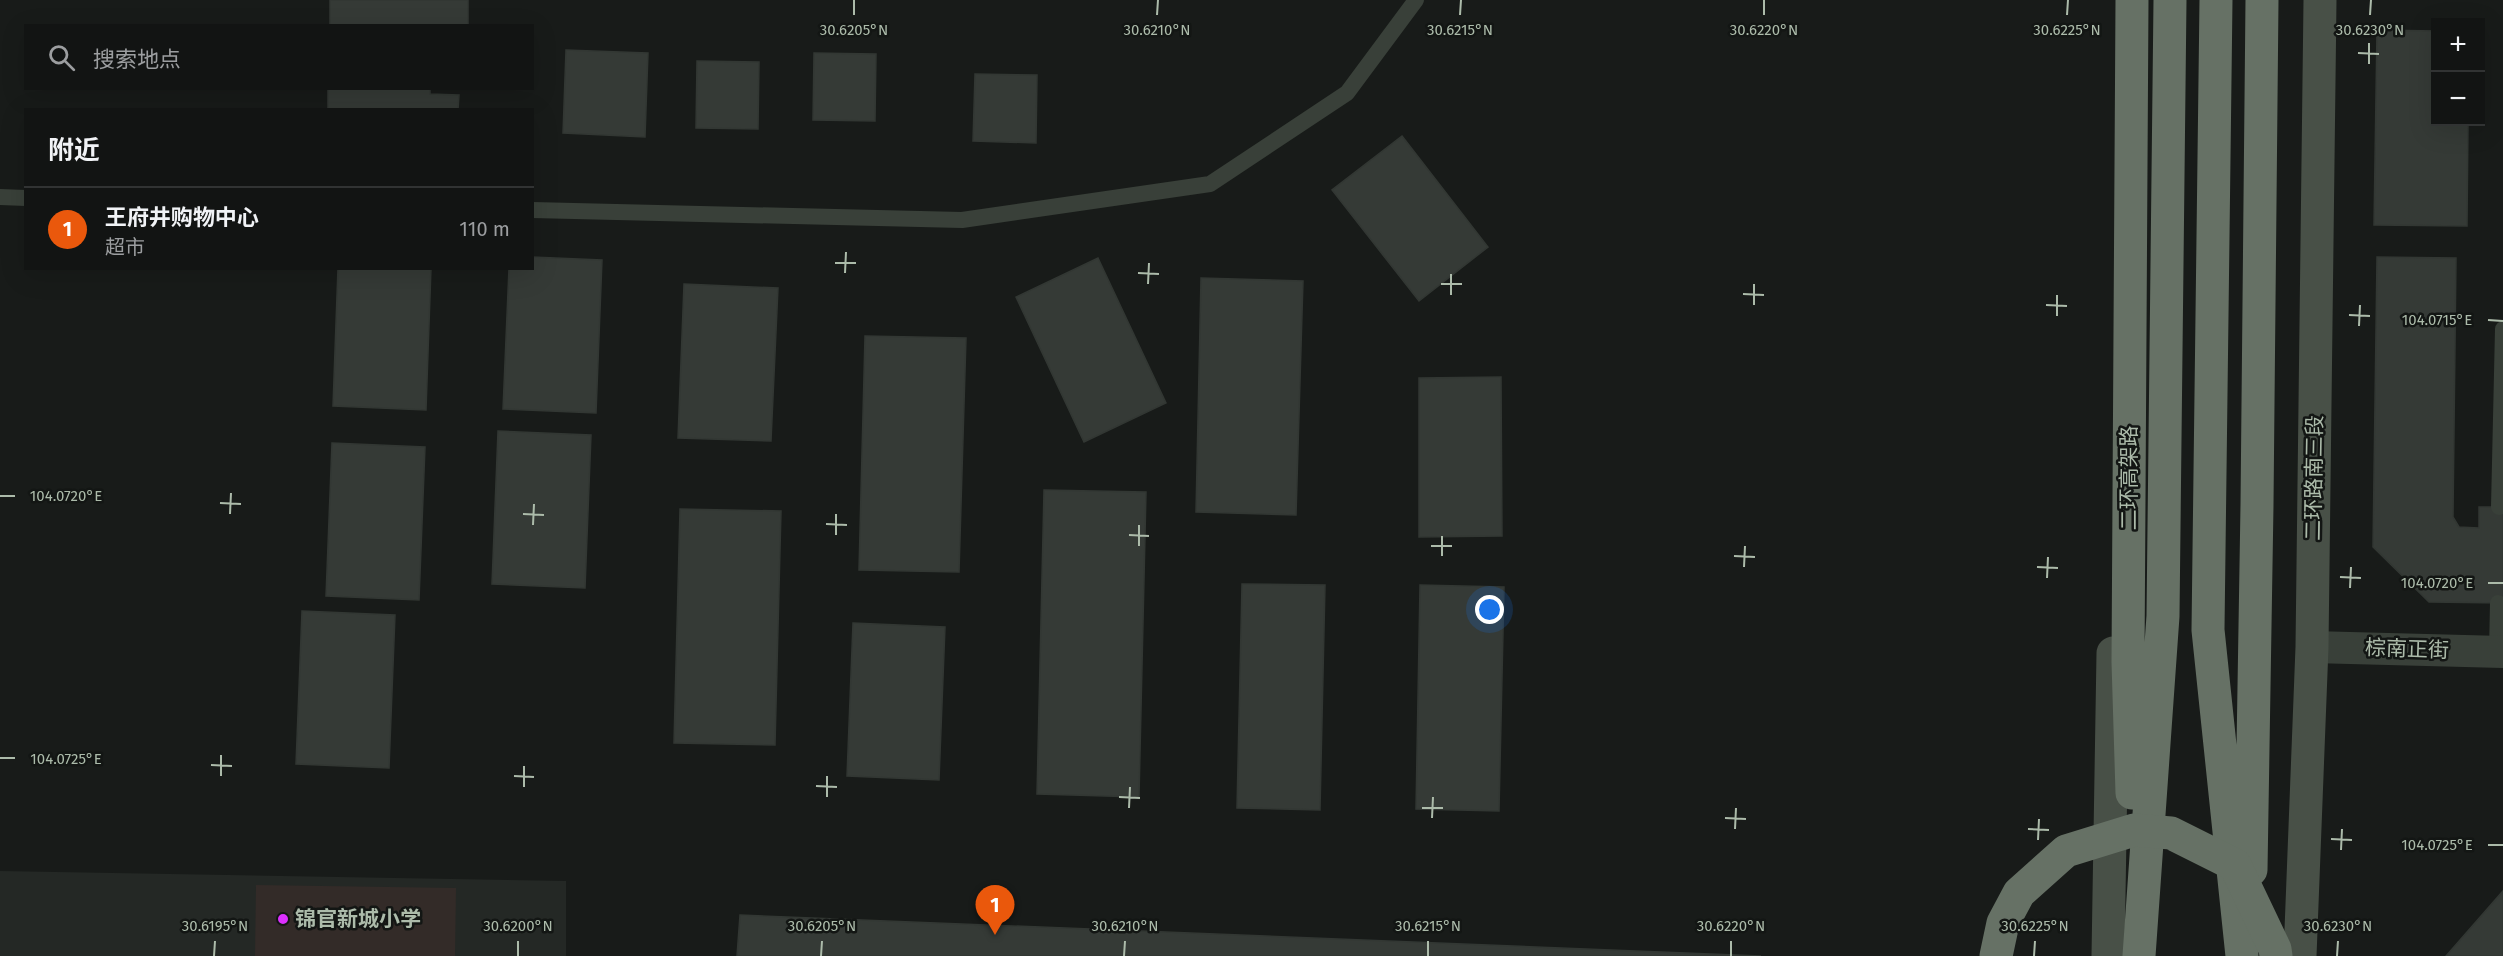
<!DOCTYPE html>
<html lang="zh">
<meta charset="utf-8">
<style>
body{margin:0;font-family:"Fira Sans","Noto Sans SC",sans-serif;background:#1f2121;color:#f1f3f6}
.controls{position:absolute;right:18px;top:18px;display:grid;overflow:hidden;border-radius:0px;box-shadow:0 6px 24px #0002}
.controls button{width:54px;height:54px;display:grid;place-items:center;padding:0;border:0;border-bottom:2px solid #313333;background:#121413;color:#f1f3f6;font:30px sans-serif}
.you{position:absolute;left:1490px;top:610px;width:21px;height:21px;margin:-15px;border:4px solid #fff;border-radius:50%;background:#1a73e8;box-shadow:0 0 0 9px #1a73e833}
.badge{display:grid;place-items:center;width:39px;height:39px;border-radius:50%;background:#ea580c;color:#fff;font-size:20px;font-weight:700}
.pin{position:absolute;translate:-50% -50px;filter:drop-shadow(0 2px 3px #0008)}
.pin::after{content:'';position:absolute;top:32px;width:21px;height:18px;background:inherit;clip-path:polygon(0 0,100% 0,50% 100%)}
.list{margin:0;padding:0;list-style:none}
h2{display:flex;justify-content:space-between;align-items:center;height:78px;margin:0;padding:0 24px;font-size:26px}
h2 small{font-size:20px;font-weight:400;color:#9c9ea0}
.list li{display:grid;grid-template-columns:39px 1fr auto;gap:18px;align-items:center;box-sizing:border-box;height:84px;padding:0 24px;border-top:2px solid #313333}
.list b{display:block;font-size:22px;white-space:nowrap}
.list p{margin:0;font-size:20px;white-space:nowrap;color:#9c9ea0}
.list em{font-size:20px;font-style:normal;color:#9c9ea0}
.icon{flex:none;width:33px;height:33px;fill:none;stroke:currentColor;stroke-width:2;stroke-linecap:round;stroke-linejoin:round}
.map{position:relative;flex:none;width:2503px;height:956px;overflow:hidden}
.search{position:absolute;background:#121413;box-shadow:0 6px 24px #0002;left:24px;top:24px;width:510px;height:66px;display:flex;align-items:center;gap:15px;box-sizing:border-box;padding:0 21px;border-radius:0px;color:#9c9ea0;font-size:22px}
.panel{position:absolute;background:#121413;box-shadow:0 6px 24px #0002;left:24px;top:108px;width:510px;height:162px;border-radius:0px}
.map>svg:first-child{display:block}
.built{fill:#242825}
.green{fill:#332b28}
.building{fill:#353a36;stroke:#323733;stroke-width:1.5}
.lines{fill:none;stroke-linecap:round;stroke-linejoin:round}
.lane{stroke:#394039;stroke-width:16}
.street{stroke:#394039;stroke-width:32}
.secondary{stroke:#485047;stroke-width:33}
.highway{stroke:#667165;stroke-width:33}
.highway-bridge{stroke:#667165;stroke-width:33}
.ticks{fill:none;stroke:#acbbaa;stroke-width:2}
.poi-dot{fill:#dc2ffd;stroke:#131614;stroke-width:2}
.labels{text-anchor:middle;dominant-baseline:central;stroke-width:5;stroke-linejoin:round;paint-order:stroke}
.street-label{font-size:21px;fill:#acbbaa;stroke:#131614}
.poi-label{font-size:21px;font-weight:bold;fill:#acbbaa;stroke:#131614;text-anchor:start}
.ticks-label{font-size:15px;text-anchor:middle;fill:#acbbaa;stroke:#131614;stroke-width:5;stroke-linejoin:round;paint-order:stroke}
</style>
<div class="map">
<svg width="2503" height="956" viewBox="0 0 2503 956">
<rect width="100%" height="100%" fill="#181b19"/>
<path class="built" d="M0 871 566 881V956H0Z"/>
<path class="green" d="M256 885 456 888 455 956H255Z"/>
<path class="building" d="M330 0H468V26H330Z
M2377 30 2436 31V122H2468L2467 226 2374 225Z
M566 50 648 53 645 137 563 133Z
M814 53 876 54 875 121 813 120Z
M697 61 759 62 758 129 696 128Z
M975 74 1037 75 1036 143 973 141Z
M328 88H430V94L459 95 458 110H328Z
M1402 136 1488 247 1419 301 1332 190Z
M532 257 602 260 596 413 503 409 509 268H532Z
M2377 257 2456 258 2453 517 2459 527 2479 528V507H2503V603L2429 602 2373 547Z
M1098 258 1166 403 1084 442 1016 297Z
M338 268H431L426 410 333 406Z
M1201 278 1303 281 1296 515 1196 512Z
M684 284 778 288 771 441 678 438Z
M865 336 966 338 959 572 859 570Z
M1501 377 1502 536 1419 537V378Z
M498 431 591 435 585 588 492 584Z
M332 443 425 447 419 600 326 596Z
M1044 490 1146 492 1139 797 1037 794Z
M680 509 781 511 775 745 674 743Z
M1242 584 1325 585 1320 810 1237 808Z
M1420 585 1504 587 1499 811 1416 809Z
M302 611 395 615 389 768 296 764Z
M853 623 945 627 939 780 847 776Z
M2503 891V956H2446Z
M740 915 1761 956H737Z"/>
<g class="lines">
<path class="lane" d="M0 197 26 198
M532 210 962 220 1210 184 1347 93 1416 0
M2499 507 2503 329
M2497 652 2498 603"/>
<path class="street" d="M2312 647 2503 652"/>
<path class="secondary" d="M2108 956 2113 653
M2300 956 2312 647 2320 0"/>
<path class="highway" d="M2132 0 2128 662 2132 793
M2216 0 2208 630 2242 956
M2251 870 2257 505 2262 0
M2139 956 2163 616 2170 0"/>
<path class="highway-bridge" d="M1996 956 2003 923 2019 893 2066 851 2134 830 2171 833 2235 865 2275 949 2276 956"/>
</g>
<path class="ticks" d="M854 15V0M1157 15 1158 0M1460 15 1461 0M1764 15V0M2067 15 2068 0M2370 15 2371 0M2358 53 2379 54M2369 64V43M835 263H856M845 273 846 252M1138 273 1159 274M1148 284 1149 263M1441 284H1462M1743 294 1764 295M1451 295V274M1754 305V284M2046 305 2067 306M2349 315 2370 316M2057 316V295M2488 320 2503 321M2359 326 2360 305M0 496H15M220 503 241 504M230 514 231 493M523 514 544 515M826 524 847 525M533 525 534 504M836 535V514M1129 535 1149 536M1139 546V525M1431 546H1452M1442 556V536M1734 556 1755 557M1744 567 1745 546M2037 567 2058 568M2340 577 2361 578M2047 578 2048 557M2488 583H2503M2350 588 2351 567M0 758H15M211 765 232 766M221 776V755M514 776 534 777M816 786 837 787M524 787V766M827 797V776M1119 797 1140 798M1129 808 1130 787M1422 808H1443M1432 818 1433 797M1725 818 1746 819M1735 829 1736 808M2028 829 2049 830M2331 839 2352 840M2038 840 2039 819M2488 845H2503M2341 850 2342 829M214 956 215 941M518 956V941M821 956 822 941M1124 956 1125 941M1428 956V941M1731 956V941M2034 956 2035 941M2337 956 2338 941"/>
<circle class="poi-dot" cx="283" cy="919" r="6"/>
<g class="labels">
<g class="street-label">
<text transform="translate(2129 478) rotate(-90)">二环高架路</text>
<text transform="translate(2314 478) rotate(-89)">二环路南三段</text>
<text transform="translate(2407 649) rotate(2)">棕南正街</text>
</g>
<g class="poi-label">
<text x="295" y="919">锦官新城小学</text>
</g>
</g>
<g class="ticks-label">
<text x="854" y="35">30.6205°N</text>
<text x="1157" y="35">30.6210°N</text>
<text x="1460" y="35">30.6215°N</text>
<text x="1764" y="35">30.6220°N</text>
<text x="2067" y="35">30.6225°N</text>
<text x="2370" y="35">30.6230°N</text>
<text x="2437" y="325">104.0715°E</text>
<text x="66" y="501">104.0720°E</text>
<text x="2437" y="588">104.0720°E</text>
<text x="66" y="764">104.0725°E</text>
<text x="2437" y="850">104.0725°E</text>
<text x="215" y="931">30.6195°N</text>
<text x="518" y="931">30.6200°N</text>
<text x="822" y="931">30.6205°N</text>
<text x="1125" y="931">30.6210°N</text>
<text x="1428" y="931">30.6215°N</text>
<text x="1731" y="931">30.6220°N</text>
<text x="2035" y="931">30.6225°N</text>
<text x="2338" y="931">30.6230°N</text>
</g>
</svg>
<div class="controls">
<button>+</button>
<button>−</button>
</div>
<div class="you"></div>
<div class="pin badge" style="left:995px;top:935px">1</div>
<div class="search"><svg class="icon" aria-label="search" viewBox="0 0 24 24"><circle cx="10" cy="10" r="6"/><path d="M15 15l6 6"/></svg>搜索地点</div>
<section class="panel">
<h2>附近<small></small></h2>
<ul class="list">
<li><span class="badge">1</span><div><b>王府井购物中心</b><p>超市</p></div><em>110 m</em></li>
</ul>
</section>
</div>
